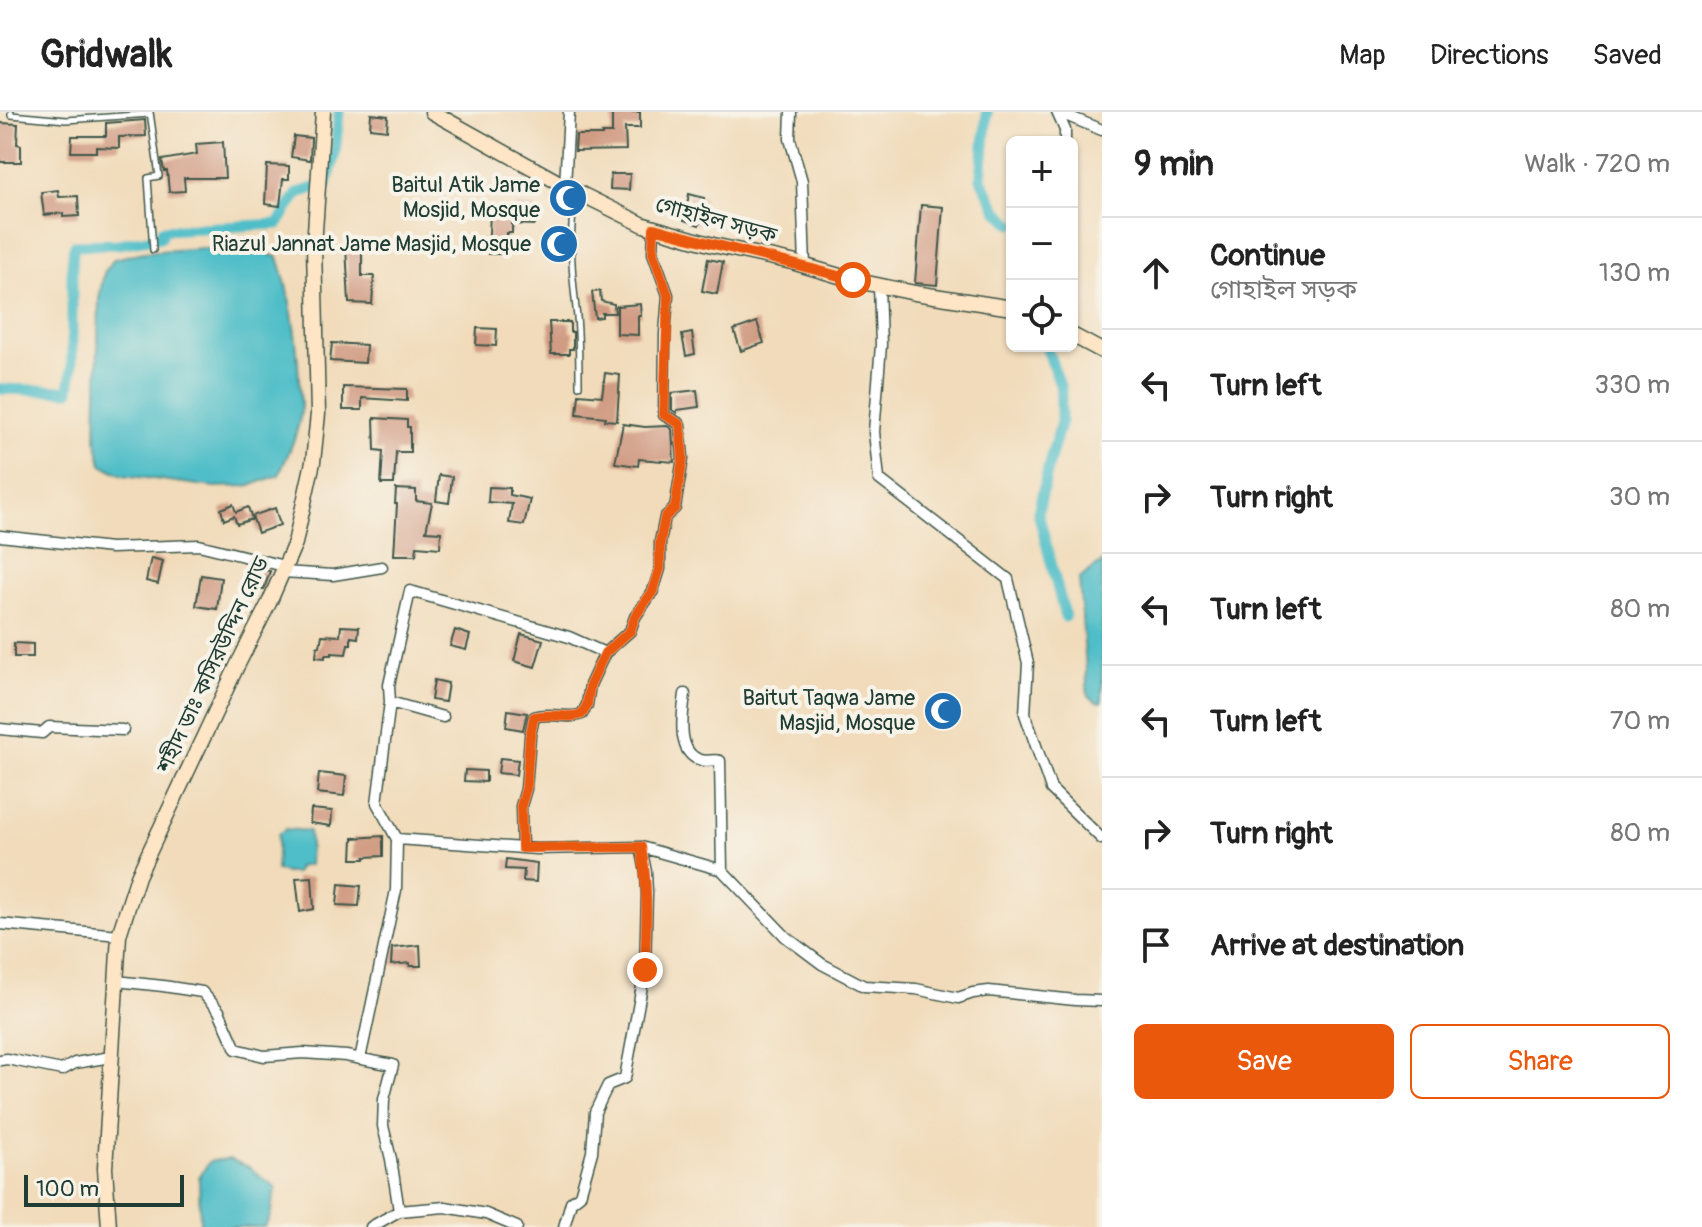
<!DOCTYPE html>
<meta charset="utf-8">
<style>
body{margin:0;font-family:Pangolin,"Noto Sans Bengali",sans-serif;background:#f6f6f6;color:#222}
.controls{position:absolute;right:24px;top:24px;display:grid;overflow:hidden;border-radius:12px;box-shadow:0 2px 6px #0004}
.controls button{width:72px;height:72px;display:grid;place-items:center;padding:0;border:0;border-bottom:2px solid #e0e0e0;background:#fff;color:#222;font:40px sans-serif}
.scale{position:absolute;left:24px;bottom:20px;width:160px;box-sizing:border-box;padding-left:8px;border:4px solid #1f3d34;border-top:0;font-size:22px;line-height:28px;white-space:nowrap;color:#1f3d34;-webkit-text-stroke:6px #f7f3e8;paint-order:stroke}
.stop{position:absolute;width:24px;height:24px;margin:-18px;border:6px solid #ea580c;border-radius:50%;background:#fff}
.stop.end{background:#ea580c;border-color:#fff;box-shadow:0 2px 8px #0008}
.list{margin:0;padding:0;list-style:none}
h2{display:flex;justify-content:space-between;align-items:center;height:104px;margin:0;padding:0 32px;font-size:34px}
h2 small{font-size:26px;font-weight:400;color:#767676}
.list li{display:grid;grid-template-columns:52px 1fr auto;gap:24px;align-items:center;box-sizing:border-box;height:112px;padding:0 32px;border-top:2px solid #e0e0e0}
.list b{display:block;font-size:30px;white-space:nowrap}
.list p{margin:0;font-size:26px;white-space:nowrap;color:#767676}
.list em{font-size:26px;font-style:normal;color:#767676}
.actions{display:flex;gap:16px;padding:24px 32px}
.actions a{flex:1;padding:18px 0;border:2px solid #ea580c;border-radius:12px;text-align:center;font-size:28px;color:#ea580c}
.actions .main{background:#ea580c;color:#fff}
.icon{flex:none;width:44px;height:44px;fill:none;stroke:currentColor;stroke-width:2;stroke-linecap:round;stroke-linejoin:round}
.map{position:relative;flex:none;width:1102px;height:1115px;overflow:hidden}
header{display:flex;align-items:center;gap:48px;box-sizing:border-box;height:112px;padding:0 40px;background:#fff;border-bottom:2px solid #e0e0e0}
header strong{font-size:38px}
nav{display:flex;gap:44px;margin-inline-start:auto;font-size:28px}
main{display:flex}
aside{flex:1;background:#fff}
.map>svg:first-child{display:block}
.water{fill:#50bec8;stroke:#387e7e;stroke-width:2}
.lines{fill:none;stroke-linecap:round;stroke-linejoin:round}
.canal{stroke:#50bec8;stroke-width:11}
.building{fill:#d19c84}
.lane-casing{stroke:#3e5548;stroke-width:8}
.street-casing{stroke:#3e5548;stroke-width:13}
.secondary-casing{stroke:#3e5548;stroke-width:17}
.lane{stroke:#fff;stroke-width:5}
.street{stroke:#fff;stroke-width:10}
.secondary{stroke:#fde5c5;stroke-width:14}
.route{stroke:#ea580c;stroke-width:10}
.labels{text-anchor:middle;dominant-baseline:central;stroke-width:8;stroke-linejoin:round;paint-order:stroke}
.poi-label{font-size:22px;fill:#1f3d34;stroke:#f7f3e8;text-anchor:end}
.street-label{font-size:22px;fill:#1f3d34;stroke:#f7f3e8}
</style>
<header>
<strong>Gridwalk</strong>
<nav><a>Map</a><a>Directions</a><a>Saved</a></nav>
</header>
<main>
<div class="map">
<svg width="1102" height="1115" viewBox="0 0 1102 1115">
<rect width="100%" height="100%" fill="#f7f3e8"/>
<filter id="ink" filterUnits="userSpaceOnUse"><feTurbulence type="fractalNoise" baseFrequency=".0125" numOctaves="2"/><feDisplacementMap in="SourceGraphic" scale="16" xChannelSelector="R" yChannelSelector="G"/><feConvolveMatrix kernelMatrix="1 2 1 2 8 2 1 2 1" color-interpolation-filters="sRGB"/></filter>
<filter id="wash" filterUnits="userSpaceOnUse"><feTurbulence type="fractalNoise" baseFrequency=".006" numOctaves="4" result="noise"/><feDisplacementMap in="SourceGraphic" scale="32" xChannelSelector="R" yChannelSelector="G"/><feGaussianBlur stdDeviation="1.8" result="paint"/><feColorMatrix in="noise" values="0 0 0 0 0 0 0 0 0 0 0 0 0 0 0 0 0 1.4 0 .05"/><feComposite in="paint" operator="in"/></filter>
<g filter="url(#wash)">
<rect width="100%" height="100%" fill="#f1dbba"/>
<path class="water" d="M204 136 262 141 278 145C291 184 297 225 299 267 300 277 301 288 301 298 299 320 288 342 279 363L249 374 214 375 123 363 102 353 96 327 99 187 104 161 114 147 144 140Z
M1102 450V590H1097L1088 584 1079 467Z
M286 717 309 719 310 731 309 753 298 755 296 761H285L276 758 278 722Z
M229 1047 249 1055 265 1068 276 1074 270 1105 265 1115H200L199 1065 210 1049Z"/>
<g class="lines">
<path class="canal" d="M987 0 981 67 997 98 1012 112
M1046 234 1061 276V310L1051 344 1038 400 1065 505
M0 277 69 279 72 255V155L73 140 75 133 118 132 161 125 162 118 278 112 298 81 327 72 335 42 339 0"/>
</g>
<g id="blocks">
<path class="building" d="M612 0H640V16H625L626 38 575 39 576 23H602V21H612Z
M371 2 388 4 387 18 370 16Z
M145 8 146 24 119 25V36L96 35V40H71L72 24H106V11Z
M0 11 18 12 17 32 21 33V50H0Z
M294 24 311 26 310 48 291 45Z
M223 30 225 66H184L185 79 169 80 167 59H164L162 48 197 42 196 32Z
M267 53 289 54V67H283L280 94 265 92Z
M611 62H630L629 78 610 77Z
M58 78 59 85 78 84 79 104 63 105V101L44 103 41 80Z
M689 82 704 86 699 113 684 108Z
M921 93 943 95 937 173 915 171Z
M516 94 536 95 535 113 512 112V121H507V142H488L490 101 516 103Z
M346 134H362V164H374L372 192 349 191Z
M708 147 723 150 717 182 702 179Z
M600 179 601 189 614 192 615 201H602V205L595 206 592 180Z
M640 192 641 204H638V223L617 222V194Z
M549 210H570V220H573V237H569V242H551Z
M757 210 764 231 741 239 734 218Z
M477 216 497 217 496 234 476 233Z
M692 221 695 242 686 244 682 223Z
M332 231 366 233 365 251 330 249Z
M605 261 620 263 617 309 605 308 606 305 577 302 579 282 602 284Z
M343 275 407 277V289L362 286V298H343Z
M697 278 699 295 677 298V301L672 298V281Z
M374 306 407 308V315H410V340H396L394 372H381L383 339 375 338Z
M623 312 645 315 667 314 672 317 674 350 639 347 638 354 615 351Z
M439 363 452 365 449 391 436 389Z
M489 375 510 376V383L530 387 524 413 509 411 512 392 488 390Z
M396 377 416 378V389L432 391 426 419 441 420 440 436 417 434 416 443H394L397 392H395Z
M233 392 236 400 248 395 252 407 237 412 234 404 224 408 221 397Z
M275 396 280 413 258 421 252 404Z
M151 446 163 449 158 472 146 469Z
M248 456 270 459 264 477 246 476Z
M201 463 221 466 217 497 196 494Z
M341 514 359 515 358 526 351 525V532H348L346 542 332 541V543H325V546L316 545 317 535 320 534 322 523 340 524Z
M455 518 470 523 466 538 450 534Z
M521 522 543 528 535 555 514 549Z
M14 531 33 532V545H14Z
M434 568 448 571 445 590 431 588Z
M508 598 527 601 523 618 506 615Z
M500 646 518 648 516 663 498 661Z
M465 658 486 659V670L464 669Z
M319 661 346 664 344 684 317 681Z
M311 697 332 699 331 714 310 711Z
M383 724V744L365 745V747H352L353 726Z
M506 747 537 751 536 770 523 769 524 758 505 757Z
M312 765 314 797 300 800 296 766Z
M339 772 361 774 359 794 337 793Z
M420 833 421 854H410V851L391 853 392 836Z"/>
</g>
</g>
<g filter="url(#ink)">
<use href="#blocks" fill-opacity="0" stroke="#3e5548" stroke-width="2"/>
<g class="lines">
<defs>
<path id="lane" d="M11 0V3L66 8 150 2
M150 0 159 64 148 66 153 138
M576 80C568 121 572 163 577 205 579 227 579 251 579 274"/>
<path id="street" d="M791 0 790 27 802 69 805 154
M1057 0 1065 18V30
M1058 0 1102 18
M565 74 569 0
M879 173 881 233 874 320 879 367 1008 467 1028 551 1025 602 1051 677 1102 727
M0 424 111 436 199 433 284 454
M282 460 333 463 382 455
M605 541 569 525 410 479 389 573 390 590 377 691 397 727 536 737 641 735 722 758 786 825 822 852 864 874 916 877 958 886 973 881 989 879 1075 888 1102 889
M685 582C683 600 675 642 701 648 707 650 714 647 720 649L722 758
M390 590 443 605
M0 617 42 621 49 615 123 618
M522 736 521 694 526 677 530 624 534 605C550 599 567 608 582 602L587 593 590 573 605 541 630 519 635 505 653 479 660 457V430L665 405 675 396 683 346 680 312 664 303 665 222 668 183 653 141 654 116
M0 812 119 823
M116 869 163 874 202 880 219 899 236 937 264 944 303 941 346 944 393 953 384 987 383 1014 391 1047 399 1099
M360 947 396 778 397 727
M0 948 7 947 62 958 75 951 111 945
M371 1115 399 1099 445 1095 486 1102 517 1115
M564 1115 571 1090 580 1083 592 1040 595 1000 608 973 625 966 645 858 647 781 646 760 641 735"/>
<path id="secondary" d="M432 0 565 74 644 113 713 133 792 150 853 168 915 181 1012 196
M1072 223 1102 239
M109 1115 105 1056 119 823 138 764 237 554 269 491 295 431 313 350 318 302 314 134 323 0"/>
</defs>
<use href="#lane" class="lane-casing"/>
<use href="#street" class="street-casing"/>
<use href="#secondary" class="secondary-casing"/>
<use href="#lane" class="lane"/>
<use href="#street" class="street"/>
<use href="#secondary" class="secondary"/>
</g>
</g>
<g class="lines" filter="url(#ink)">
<path class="route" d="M645 858C646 817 649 776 641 735L522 736 521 694 526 677 530 624 534 605C550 600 567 608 582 602L587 593 590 573 605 541 630 519 635 505 653 479 660 457V430L665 405 675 396 683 346 680 312 664 303 668 183 653 141 654 116C720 135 787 149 853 168"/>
</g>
<defs>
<symbol id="mosque-disc" viewBox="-11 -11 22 22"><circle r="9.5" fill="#1f6fb2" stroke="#f7f3e8"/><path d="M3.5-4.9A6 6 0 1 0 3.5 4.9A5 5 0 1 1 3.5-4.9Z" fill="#fff"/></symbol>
</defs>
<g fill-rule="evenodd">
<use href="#mosque-disc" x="546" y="64" width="44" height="44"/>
<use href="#mosque-disc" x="537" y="110" width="44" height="44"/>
<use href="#mosque-disc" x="921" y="577" width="44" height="44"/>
</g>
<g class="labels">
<g class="poi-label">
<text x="540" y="73">Baitul Atik Jame<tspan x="540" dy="25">Mosjid, Mosque</tspan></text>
<text x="531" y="132">Riazul Jannat Jame Masjid, Mosque</text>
<text x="915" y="586">Baitut Taqwa Jame<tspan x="915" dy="25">Masjid, Mosque</tspan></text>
</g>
<g class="street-label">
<text transform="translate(716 108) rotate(15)">গোহাইল সড়ক</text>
<text transform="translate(213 553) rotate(-65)">শহীদ ডাঃ কসিরউদ্দিন রোড</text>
</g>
</g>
</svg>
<div class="controls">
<button>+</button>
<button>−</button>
<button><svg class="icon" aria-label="locate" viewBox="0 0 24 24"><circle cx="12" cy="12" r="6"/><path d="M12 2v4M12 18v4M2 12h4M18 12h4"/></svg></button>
</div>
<div class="scale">100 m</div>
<div class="stop" style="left:853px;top:168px"></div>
<div class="stop end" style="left:645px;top:858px"></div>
</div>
<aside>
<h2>9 min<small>Walk · 720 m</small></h2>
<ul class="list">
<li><svg class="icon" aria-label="ahead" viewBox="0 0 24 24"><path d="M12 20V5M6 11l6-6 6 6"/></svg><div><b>Continue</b><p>গোহাইল সড়ক</p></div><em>130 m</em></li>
<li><svg class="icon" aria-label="left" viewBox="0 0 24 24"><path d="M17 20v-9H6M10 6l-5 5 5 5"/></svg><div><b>Turn left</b></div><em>330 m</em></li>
<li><svg class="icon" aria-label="right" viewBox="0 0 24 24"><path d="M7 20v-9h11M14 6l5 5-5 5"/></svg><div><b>Turn right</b></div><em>30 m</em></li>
<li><svg class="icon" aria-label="left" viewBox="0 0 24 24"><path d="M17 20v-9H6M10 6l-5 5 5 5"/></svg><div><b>Turn left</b></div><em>80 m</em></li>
<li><svg class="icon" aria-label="left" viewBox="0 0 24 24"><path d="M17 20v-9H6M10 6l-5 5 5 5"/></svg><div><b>Turn left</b></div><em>70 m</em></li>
<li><svg class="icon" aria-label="right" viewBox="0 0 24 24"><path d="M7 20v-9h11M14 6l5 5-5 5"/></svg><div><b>Turn right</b></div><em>80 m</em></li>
<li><svg class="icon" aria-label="arrive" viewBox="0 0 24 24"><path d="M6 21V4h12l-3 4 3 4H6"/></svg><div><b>Arrive at destination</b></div></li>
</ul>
<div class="actions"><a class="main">Save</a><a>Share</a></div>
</aside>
</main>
